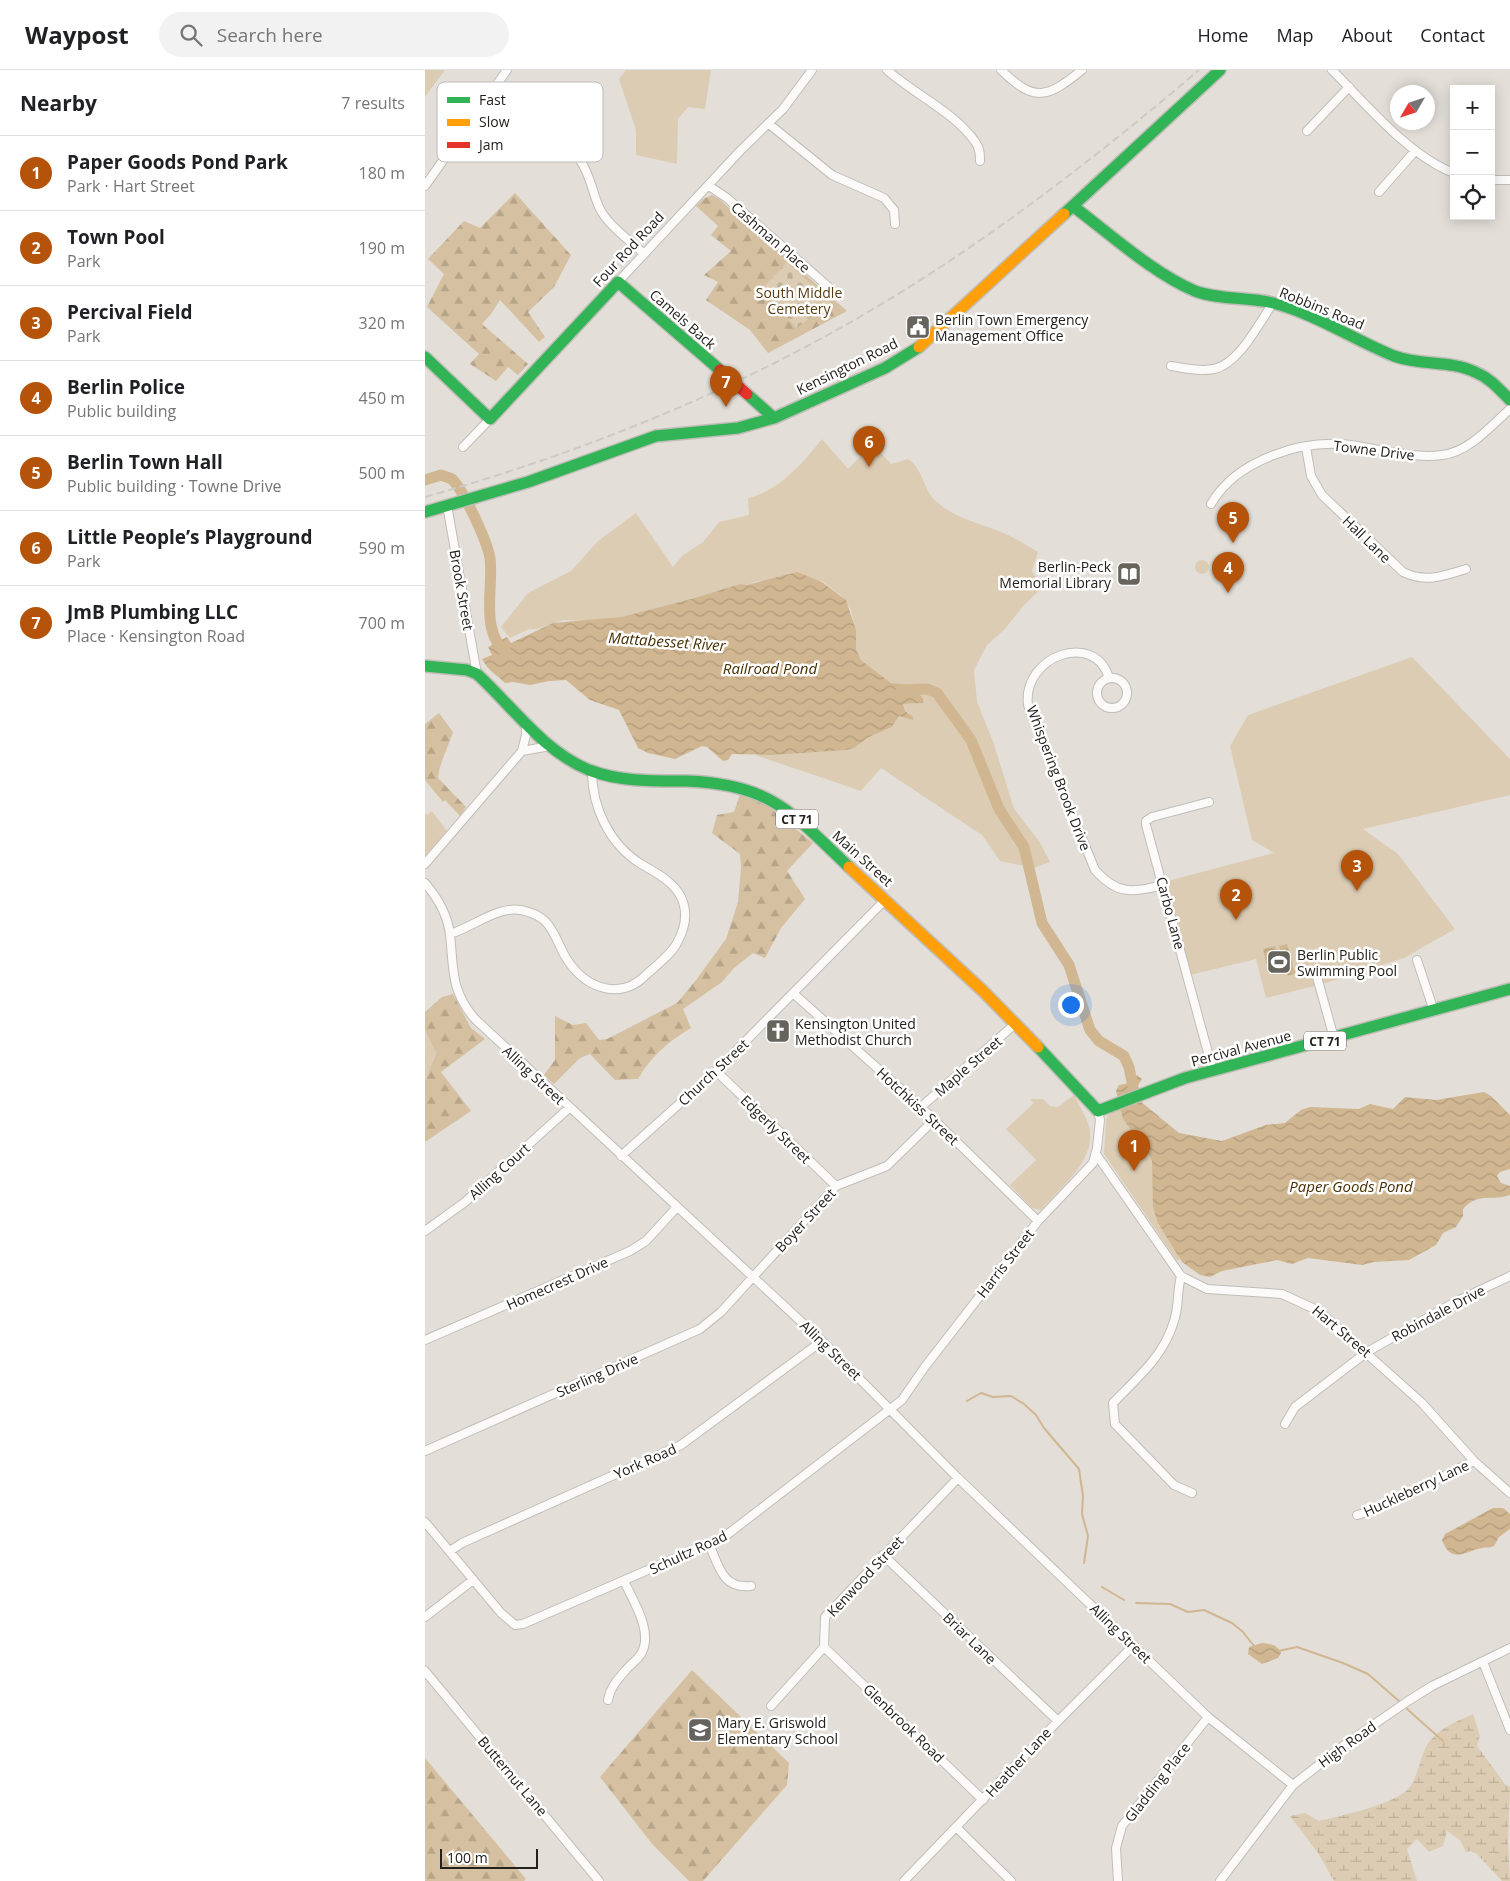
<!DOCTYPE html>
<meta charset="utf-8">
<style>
body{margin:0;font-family:"Open Sans",sans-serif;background:#f2f2f2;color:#202124}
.controls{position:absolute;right:15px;top:15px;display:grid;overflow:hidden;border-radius:0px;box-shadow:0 2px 12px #0003}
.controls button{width:45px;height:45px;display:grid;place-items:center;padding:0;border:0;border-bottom:1px solid #e0e0e0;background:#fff;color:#202124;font:25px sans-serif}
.compass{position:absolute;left:965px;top:15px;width:45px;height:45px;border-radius:50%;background:#fff;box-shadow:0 2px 12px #0003;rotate:231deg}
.scale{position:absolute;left:15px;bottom:12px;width:98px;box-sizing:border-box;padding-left:5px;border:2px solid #24211c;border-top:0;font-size:14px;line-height:18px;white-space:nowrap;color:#24211c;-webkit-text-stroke:4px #fff;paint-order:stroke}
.you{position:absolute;left:645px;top:934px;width:18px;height:18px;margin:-12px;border:4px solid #fff;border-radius:50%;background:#1a73e8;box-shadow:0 0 0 8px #1a73e833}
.badge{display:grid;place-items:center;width:32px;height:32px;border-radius:50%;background:#b45309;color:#fff;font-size:16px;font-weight:700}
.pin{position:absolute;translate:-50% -41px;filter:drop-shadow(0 1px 2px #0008)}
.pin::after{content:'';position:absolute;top:26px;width:18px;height:15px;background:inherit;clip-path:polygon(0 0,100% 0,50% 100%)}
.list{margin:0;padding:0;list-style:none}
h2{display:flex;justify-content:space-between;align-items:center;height:65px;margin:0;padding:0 20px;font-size:21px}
h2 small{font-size:16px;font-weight:400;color:#757577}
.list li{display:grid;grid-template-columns:32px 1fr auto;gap:15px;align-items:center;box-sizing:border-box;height:75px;padding:0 20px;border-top:1px solid #e0e0e0}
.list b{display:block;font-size:19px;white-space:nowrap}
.list p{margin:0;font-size:16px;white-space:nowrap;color:#757577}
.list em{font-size:16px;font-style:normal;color:#757577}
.icon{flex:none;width:28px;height:28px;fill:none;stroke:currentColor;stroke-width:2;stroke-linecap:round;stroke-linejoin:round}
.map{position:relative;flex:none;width:1085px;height:1811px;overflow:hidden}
header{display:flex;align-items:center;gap:30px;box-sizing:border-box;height:70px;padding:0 25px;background:#fff;border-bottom:1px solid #e0e0e0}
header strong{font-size:24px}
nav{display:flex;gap:28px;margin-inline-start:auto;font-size:18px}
.search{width:350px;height:45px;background:#f2f2f2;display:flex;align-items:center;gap:12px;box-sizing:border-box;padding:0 18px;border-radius:28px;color:#757577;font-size:19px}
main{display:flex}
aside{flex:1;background:#fff}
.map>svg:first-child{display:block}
.green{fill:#dcccb3}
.forest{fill:url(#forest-firs)}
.wetland{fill:url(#wetland-marsh)}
.cemetery{fill:url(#cemetery-stones)}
.water{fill:url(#water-waves)}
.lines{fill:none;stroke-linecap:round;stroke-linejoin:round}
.stream{stroke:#d0b691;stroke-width:2}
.river{stroke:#d0b691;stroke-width:11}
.street-casing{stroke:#c0bdb8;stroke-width:10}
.fast-casing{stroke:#c0bdb8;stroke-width:14}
.slow-casing{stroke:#c0bdb8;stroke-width:14}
.street{stroke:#fbfaf9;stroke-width:8}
.fast{stroke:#30b455;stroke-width:11}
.slow{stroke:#ff9f0a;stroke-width:11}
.rail{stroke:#cbcac8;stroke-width:2;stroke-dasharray:8 4;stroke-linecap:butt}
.jam-bridge-casing{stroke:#c0bdb8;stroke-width:14;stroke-linecap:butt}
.jam-bridge{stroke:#e5322d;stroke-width:11}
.labels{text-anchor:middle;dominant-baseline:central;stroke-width:5;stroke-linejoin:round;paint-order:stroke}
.shield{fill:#fff;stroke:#666460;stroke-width:1}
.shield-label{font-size:12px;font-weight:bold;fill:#24211c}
.street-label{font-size:14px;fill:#24211c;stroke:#fff}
.park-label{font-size:14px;fill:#563d15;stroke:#fff}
.poi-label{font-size:14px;fill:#24211c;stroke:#fff;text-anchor:start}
.water-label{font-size:15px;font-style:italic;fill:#472f03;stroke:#fff}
.key{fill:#fff;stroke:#bdbcbb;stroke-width:1}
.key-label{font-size:14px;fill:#24211c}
</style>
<header>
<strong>Waypost</strong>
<div class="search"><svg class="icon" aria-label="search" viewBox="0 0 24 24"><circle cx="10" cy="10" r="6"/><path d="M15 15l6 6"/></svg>Search here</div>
<nav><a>Home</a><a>Map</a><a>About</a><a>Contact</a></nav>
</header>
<main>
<aside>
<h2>Nearby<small>7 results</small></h2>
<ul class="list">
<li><span class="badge">1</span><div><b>Paper Goods Pond Park</b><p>Park · Hart Street</p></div><em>180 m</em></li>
<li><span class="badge">2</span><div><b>Town Pool</b><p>Park</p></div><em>190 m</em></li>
<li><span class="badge">3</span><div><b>Percival Field</b><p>Park</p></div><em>320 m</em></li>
<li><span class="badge">4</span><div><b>Berlin Police</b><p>Public building</p></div><em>450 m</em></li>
<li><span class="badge">5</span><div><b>Berlin Town Hall</b><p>Public building · Towne Drive</p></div><em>500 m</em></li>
<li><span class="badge">6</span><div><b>Little People’s Playground</b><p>Park</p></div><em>590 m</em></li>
<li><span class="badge">7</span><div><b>JmB Plumbing LLC</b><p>Place · Kensington Road</p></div><em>700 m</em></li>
</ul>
</aside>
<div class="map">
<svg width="1085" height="1811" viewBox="0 0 1085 1811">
<defs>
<pattern id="forest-firs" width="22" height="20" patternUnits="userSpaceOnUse" patternTransform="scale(1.25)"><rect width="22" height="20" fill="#d5c0a1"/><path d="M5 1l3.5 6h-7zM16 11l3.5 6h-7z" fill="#b7a58a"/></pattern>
<pattern id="wetland-marsh" width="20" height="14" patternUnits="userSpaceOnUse" patternTransform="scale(1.25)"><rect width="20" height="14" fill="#dcccb3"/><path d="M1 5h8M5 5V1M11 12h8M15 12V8" fill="none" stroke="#bdaf99"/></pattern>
<pattern id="cemetery-stones" width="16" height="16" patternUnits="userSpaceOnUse" patternTransform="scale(1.25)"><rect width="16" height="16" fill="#dcccb3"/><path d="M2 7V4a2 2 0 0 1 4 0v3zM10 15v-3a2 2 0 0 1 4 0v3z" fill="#bdaf99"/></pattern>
<pattern id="water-waves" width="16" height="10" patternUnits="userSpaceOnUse" patternTransform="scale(1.25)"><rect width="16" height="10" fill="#d0b691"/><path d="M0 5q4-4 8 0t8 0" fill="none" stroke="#b29c7c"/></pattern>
</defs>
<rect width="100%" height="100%" fill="#e3dfd8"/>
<path class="green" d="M0 0H20L0 27Z
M201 0H286L280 39 263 37 253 49 252 94 211 85V60L194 9Z
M397 369 423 399 448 374 466 394 483 389C499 399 498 422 513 433 530 448 555 453 576 462 589 467 601 475 613 482L607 501 617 518 599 535 579 560 562 575 549 600 552 632 569 674 589 739 614 771 625 792 609 798 575 791 557 765 456 698 436 721 330 685 429 678 442 668 467 657 474 646 482 648 484 643 480 641 478 634 498 633V628L486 616 466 613 436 590 431 578V562L426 540 417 526 397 511H333L322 515 315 514 266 529 196 547 164 551 138 550 112 559H104L85 568 76 557 103 523 146 501 173 471 211 443 248 497 257 486 278 472 294 452 324 445 323 428C355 420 377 394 397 369Z
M770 497a7 7 0 1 1 14 0a7 7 0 1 1-14 0Z
M987 587 1085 689V725L938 759 973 784 1030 859 979 888 894 915 841 928 831 889 765 905 739 812 849 783 827 770 805 676 823 645Z
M7 741 22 761 0 787V743L2 745Z
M0 960 11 982 0 1011Z
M649 1025C654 1035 661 1046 664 1056 673 1089 635 1118 616 1140L607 1138 585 1115 611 1090 581 1059 609 1033 605 1029H618L625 1036 633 1037Z
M696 1038 727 1085 729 1139 755 1189 752 1191 679 1084 681 1049 686 1042Z"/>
<path class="forest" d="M90 123 146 185 129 217 103 242 120 267 114 272 75 230 66 244 57 254 103 294 93 305 83 297 71 311 45 294 54 284 2 237 19 204 3 189 39 151 55 158Z
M287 125 294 129 422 241 343 283 325 260 281 230 293 212 279 205 306 181 286 165 293 156 271 136 278 129Z
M14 643 28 662C23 678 15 691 13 708L41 737 35 746 20 730 18 732 0 710V654Z
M315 724 343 736 388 773 362 801 380 829 356 858 340 888 328 883 309 898 297 912 258 939 266 958C244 971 226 986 213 1009L190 1010 165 984 155 988 129 1014 119 1005 130 990V946L148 955 161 953 174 970 182 969 252 933 271 910 301 869 313 832 316 798 315 784 287 763 292 745 309 742Z
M28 924 46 958 60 969 16 1002 46 1041 0 1072V1011L11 983 0 960V942L17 927Z
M267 1600 364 1693 362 1715 278 1811H264L228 1775 175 1707Z
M0 1688 101 1809 99 1811H0Z"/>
<path class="wetland" d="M1048 1644 1055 1666 1052 1676 1080 1714 1085 1717 1083 1772 1085 1811H1077L1051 1783 1045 1781 1041 1782 1035 1770 1022 1761 1018 1776 1004 1782 992 1769 982 1779 992 1811H909L893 1783 865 1746 880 1743 894 1751C915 1746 971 1734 984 1718 991 1709 993 1698 997 1687 1004 1662 1026 1654 1048 1644Z"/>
<path class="cemetery" d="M362 192 405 232 372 258 335 221Z"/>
<path class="water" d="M372 502 397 512 421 530 431 560V579L436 590 466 613 485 615 498 628V633L478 634 480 641 488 647V650L474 646 467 657 442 668 429 678 421 680 346 685 307 684 303 690 298 691 282 677 277 676 250 689 223 683 213 678 194 640 165 630 141 610 124 611 105 615 88 612 80 613C70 603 64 602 57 589L67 585 63 577 82 567 86 573 128 553 196 547 266 529 315 514 322 515Z
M862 874 870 903 863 906 860 897 843 901 838 879 850 876 854 886 857 885 854 876Z
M712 1005 717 1009 712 1017 715 1031 754 1063 797 1071 841 1055 860 1053 876 1040 885 1037 934 1039 945 1034 968 1039 980 1027 1011 1030 1059 1022 1066 1026 1085 1045V1099L1075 1102 1072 1106 1076 1113 1085 1116V1125C1068 1132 1054 1121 1038 1139V1146L1031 1157 1018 1163 1011 1175 984 1190 949 1192 937 1195 883 1188 867 1194 852 1190 797 1201 785 1207 775 1205 757 1192 733 1153 728 1137 727 1091 723 1082 698 1049 691 1021 694 1015 704 1013Z
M1068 1438H1078L1085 1444V1459L1074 1467 1069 1476C1065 1478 1062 1477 1057 1478 1041 1481 1026 1495 1017 1470L1020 1464Z
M837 1573C846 1574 853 1575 856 1583L853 1588 837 1594 823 1584 824 1577Z"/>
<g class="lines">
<path class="stream" d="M542 1331 556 1323 568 1327 586 1326 599 1334 611 1345 619 1358 654 1399 658 1426 657 1444 663 1466 659 1493
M677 1517 699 1530
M711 1533 745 1534 763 1542 779 1540 807 1553 818 1562 829 1576
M853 1581 872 1577 918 1593 943 1604 974 1631
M982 1639 1018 1671"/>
<path class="river" d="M0 410 16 405 27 409C39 421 62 471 65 488 69 517 54 562 82 583
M476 620 502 619 512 623 546 670 574 739 599 777 617 853 644 895 665 960 674 971 699 986 704 997 710 1027"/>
<defs>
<path id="street" d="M462 0C489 24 531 43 551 73 555 79 555 85 555 91
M576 0C610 33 622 28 657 0
M907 0C940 33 985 87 1029 103
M71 16C100 39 133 61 155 90 165 104 167 121 174 137 182 155 205 170 219 184
M344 54 407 105 459 128 469 140 470 154
M882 61 924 17
M1066 110H1085
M0 116 82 0
M284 116 302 128 407 220
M954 122 990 81
M193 212 315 81 358 39 387 0
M746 296C760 298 775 302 789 299 814 294 834 253 848 233
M38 377 65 349
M881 377 886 406 897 425 978 502C1000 513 1019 506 1041 499
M786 434C812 389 878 369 926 375 955 379 988 389 1017 385 1044 382 1066 356 1085 339
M22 435 52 604
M684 608C670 560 597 586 603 635L670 800C693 826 708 822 738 815
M672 623a15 15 0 1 1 30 0a15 15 0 1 1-30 0Z
M97 681 101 665V652
M784 732 727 747 721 751V755L788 1001
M0 794 97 681 125 676
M0 813C12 827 23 846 25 865 29 899 25 920 50 949L397 1271 533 1408 783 1647 868 1715
M25 864C48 857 72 836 96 840 106 842 113 845 120 851 131 862 134 878 143 891 162 919 196 931 222 904 232 895 247 884 253 871 260 858 263 842 256 827 248 811 231 803 216 794 184 774 167 737 167 701
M992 890 1009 941
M892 907 909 968
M369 924 496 1037 613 1151
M291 1001 411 1116
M496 1037 590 954
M671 1084 756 1206 782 1219 857 1224 894 1241 997 1333 1049 1391 1085 1423
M196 1086 291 1001 461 829
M0 1161 40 1132 144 1038
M756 1206C752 1221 754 1237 749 1251 739 1286 712 1308 688 1333L690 1354 749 1415 767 1423
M0 1270 205 1181 221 1171 252 1137
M860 1354 870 1337 942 1282 1032 1231 1085 1206
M0 1381 275 1259 296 1242 411 1116 462 1096 509 1050
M932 1445 950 1440 1049 1391
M0 1452 76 1543 90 1555 98 1554 299 1467 477 1330 499 1298 613 1151 668 1093 672 1078 675 1050 673 1041
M284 1474C294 1496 297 1519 326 1516
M25 1481 37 1473 256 1375 397 1271
M458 1485 633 1651
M0 1547 48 1510
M399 1577 558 1730
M1058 1592 1085 1660
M0 1601 174 1811
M183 1630C185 1618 192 1610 200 1601 205 1595 212 1590 216 1584 229 1562 208 1531 199 1511
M346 1636 399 1577 400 1547 533 1408
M532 1758 586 1811
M479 1811 633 1651 709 1575
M693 1811 691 1778 697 1756 783 1647
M795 1811 868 1715 922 1673 983 1631 1007 1616 1085 1578"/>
<path id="fast" d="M649 137C685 164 729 204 770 221 794 230 823 227 848 233 891 244 929 270 969 286 996 296 1025 290 1050 302 1065 308 1074 319 1085 330
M639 144 795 0
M0 287 65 349 193 212 295 300
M322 324 349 348
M0 442 103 412 231 366 313 358 349 348 460 298 494 277
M0 596 42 600 52 604C88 637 118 681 164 700 195 712 230 711 262 711 346 714 367 743 424 797
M613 977 673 1041 760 1008 1085 919"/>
<path id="slow" d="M494 277 639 144
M424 797 558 921 613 977"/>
</defs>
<use href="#street" class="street-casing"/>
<use href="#fast" class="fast-casing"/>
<use href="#slow" class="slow-casing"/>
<use href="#street" class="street"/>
<use href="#fast" class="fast"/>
<use href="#slow" class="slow"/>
<path class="rail" d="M0 427C152 384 301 325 438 245 558 175 668 90 774 0"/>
<defs>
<path id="jam-bridge" d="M295 300 322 324"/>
</defs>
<use href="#jam-bridge" class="jam-bridge-casing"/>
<use href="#jam-bridge" class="jam-bridge"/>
</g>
<defs>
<symbol id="civic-square" viewBox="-11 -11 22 22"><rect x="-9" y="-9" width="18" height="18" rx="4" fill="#67645e" stroke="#fff"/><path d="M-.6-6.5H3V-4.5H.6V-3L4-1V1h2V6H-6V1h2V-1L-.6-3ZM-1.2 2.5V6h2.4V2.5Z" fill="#fff"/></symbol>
<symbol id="library-square" viewBox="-11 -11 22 22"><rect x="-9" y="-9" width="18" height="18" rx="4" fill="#67645e" stroke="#fff"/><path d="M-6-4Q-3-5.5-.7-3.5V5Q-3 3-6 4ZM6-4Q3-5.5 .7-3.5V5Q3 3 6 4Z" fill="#fff"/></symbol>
<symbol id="stadium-square" viewBox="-11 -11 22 22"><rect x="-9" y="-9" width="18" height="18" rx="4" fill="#67645e" stroke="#fff"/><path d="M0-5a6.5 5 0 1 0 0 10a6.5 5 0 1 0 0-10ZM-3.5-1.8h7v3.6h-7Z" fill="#fff"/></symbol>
<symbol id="church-square" viewBox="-11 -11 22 22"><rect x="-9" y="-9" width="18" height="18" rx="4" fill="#67645e" stroke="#fff"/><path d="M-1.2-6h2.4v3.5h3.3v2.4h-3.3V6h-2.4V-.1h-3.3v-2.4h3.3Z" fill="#fff"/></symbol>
<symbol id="school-square" viewBox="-11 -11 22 22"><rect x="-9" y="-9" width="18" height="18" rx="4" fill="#67645e" stroke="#fff"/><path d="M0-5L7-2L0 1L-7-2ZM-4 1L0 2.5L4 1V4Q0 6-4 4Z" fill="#fff"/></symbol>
</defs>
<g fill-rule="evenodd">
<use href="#civic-square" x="479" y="243" width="28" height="28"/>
<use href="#library-square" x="690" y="490" width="28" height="28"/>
<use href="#stadium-square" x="840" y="878" width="28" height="28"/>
<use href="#church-square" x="339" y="947" width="28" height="28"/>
<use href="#school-square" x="261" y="1646" width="28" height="28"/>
</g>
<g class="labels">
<g class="shield">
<rect x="351" y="739.5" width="42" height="19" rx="4"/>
<rect x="879" y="961.5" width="42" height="19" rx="4"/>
</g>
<g class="shield-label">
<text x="372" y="749">CT 71</text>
<text x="900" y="971">CT 71</text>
</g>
<g class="street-label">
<text transform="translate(346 167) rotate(41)">Cashman Place</text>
<text transform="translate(203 179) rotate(-47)">Four Rod Road</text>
<text transform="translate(897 238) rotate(22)">Robbins Road</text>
<text transform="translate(258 249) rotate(41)">Camels Back</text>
<text transform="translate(422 296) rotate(-26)">Kensington Road</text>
<text transform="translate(949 380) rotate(7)">Towne Drive</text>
<text transform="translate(942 469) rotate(44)">Hall Lane</text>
<text transform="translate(37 520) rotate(80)">Brook Street</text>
<text transform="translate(634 708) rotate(69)">Whispering Brook Drive</text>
<text transform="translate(438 788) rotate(42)">Main Street</text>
<text transform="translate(746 843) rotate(75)">Carbo Lane</text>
<text transform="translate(816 978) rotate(-15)">Percival Avenue</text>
<text transform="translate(543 996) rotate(-41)">Maple Street</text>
<text transform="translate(288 1002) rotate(-43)">Church Street</text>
<text transform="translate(109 1005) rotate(43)">Alling Street</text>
<text transform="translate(493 1036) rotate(43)">Hotchkiss Street</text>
<text transform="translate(351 1059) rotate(44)">Edgerly Street</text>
<text transform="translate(74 1101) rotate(-42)">Alling Court</text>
<text transform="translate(380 1150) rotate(-47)">Boyer Street</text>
<text transform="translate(580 1193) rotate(-52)">Harris Street</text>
<text transform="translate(132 1213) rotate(-24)">Homecrest Drive</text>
<text transform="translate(1013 1243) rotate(-28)">Robindale Drive</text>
<text transform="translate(917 1261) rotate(40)">Hart Street</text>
<text transform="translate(406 1280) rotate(44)">Alling Street</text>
<text transform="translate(172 1305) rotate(-24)">Sterling Drive</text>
<text transform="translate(220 1391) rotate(-24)">York Road</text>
<text transform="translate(991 1418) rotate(-25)">Huckleberry Lane</text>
<text transform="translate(263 1482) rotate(-25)">Schultz Road</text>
<text transform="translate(440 1506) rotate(-47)">Kenwood Street</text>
<text transform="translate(696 1563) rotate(44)">Alling Street</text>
<text transform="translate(545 1568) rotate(44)">Briar Lane</text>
<text transform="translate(479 1653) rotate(44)">Glenbrook Road</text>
<text transform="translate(922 1674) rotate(-36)">High Road</text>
<text transform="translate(593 1692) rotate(-47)">Heather Lane</text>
<text transform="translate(88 1706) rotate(50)">Butternut Lane</text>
<text transform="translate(732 1712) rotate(-52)">Gladding Place</text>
</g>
<g class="park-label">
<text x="374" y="222">South Middle<tspan x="374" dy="16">Cemetery</tspan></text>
</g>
<g class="poi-label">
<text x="510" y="249">Berlin Town Emergency<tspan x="510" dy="16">Management Office</tspan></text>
<text x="686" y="496" text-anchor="end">Berlin-Peck<tspan x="686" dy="16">Memorial Library</tspan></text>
<text x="872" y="884">Berlin Public<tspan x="872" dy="16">Swimming Pool</tspan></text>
<text x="370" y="953">Kensington United<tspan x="370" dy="16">Methodist Church</tspan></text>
<text x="292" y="1652">Mary E. Griswold<tspan x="292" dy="16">Elementary School</tspan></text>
</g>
<g class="water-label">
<text transform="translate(242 571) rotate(4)">Mattabesset River</text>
<text x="345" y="598">Railroad Pond</text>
<text x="926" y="1116">Paper Goods Pond</text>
</g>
</g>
<rect x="12" y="12" width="166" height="80" rx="8" class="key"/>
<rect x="22" y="27" width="23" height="6" fill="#30b455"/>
<rect x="22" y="49" width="23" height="7" fill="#ff9f0a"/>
<rect x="22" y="72" width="23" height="6" fill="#e5322d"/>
<g class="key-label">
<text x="54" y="35">Fast</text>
<text x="54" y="57">Slow</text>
<text x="54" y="80">Jam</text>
</g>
</svg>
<div class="controls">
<button>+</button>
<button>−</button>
<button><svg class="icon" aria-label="locate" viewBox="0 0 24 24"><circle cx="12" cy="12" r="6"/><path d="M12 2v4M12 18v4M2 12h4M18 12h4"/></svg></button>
</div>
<svg class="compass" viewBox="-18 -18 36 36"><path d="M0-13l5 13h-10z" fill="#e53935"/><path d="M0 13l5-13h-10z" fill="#757577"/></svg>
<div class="scale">100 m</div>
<div class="you"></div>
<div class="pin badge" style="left:709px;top:1101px">1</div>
<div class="pin badge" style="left:811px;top:850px">2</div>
<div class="pin badge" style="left:932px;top:821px">3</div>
<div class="pin badge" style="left:803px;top:523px">4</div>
<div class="pin badge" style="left:808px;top:473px">5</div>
<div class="pin badge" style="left:444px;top:397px">6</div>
<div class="pin badge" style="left:301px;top:337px">7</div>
</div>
</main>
